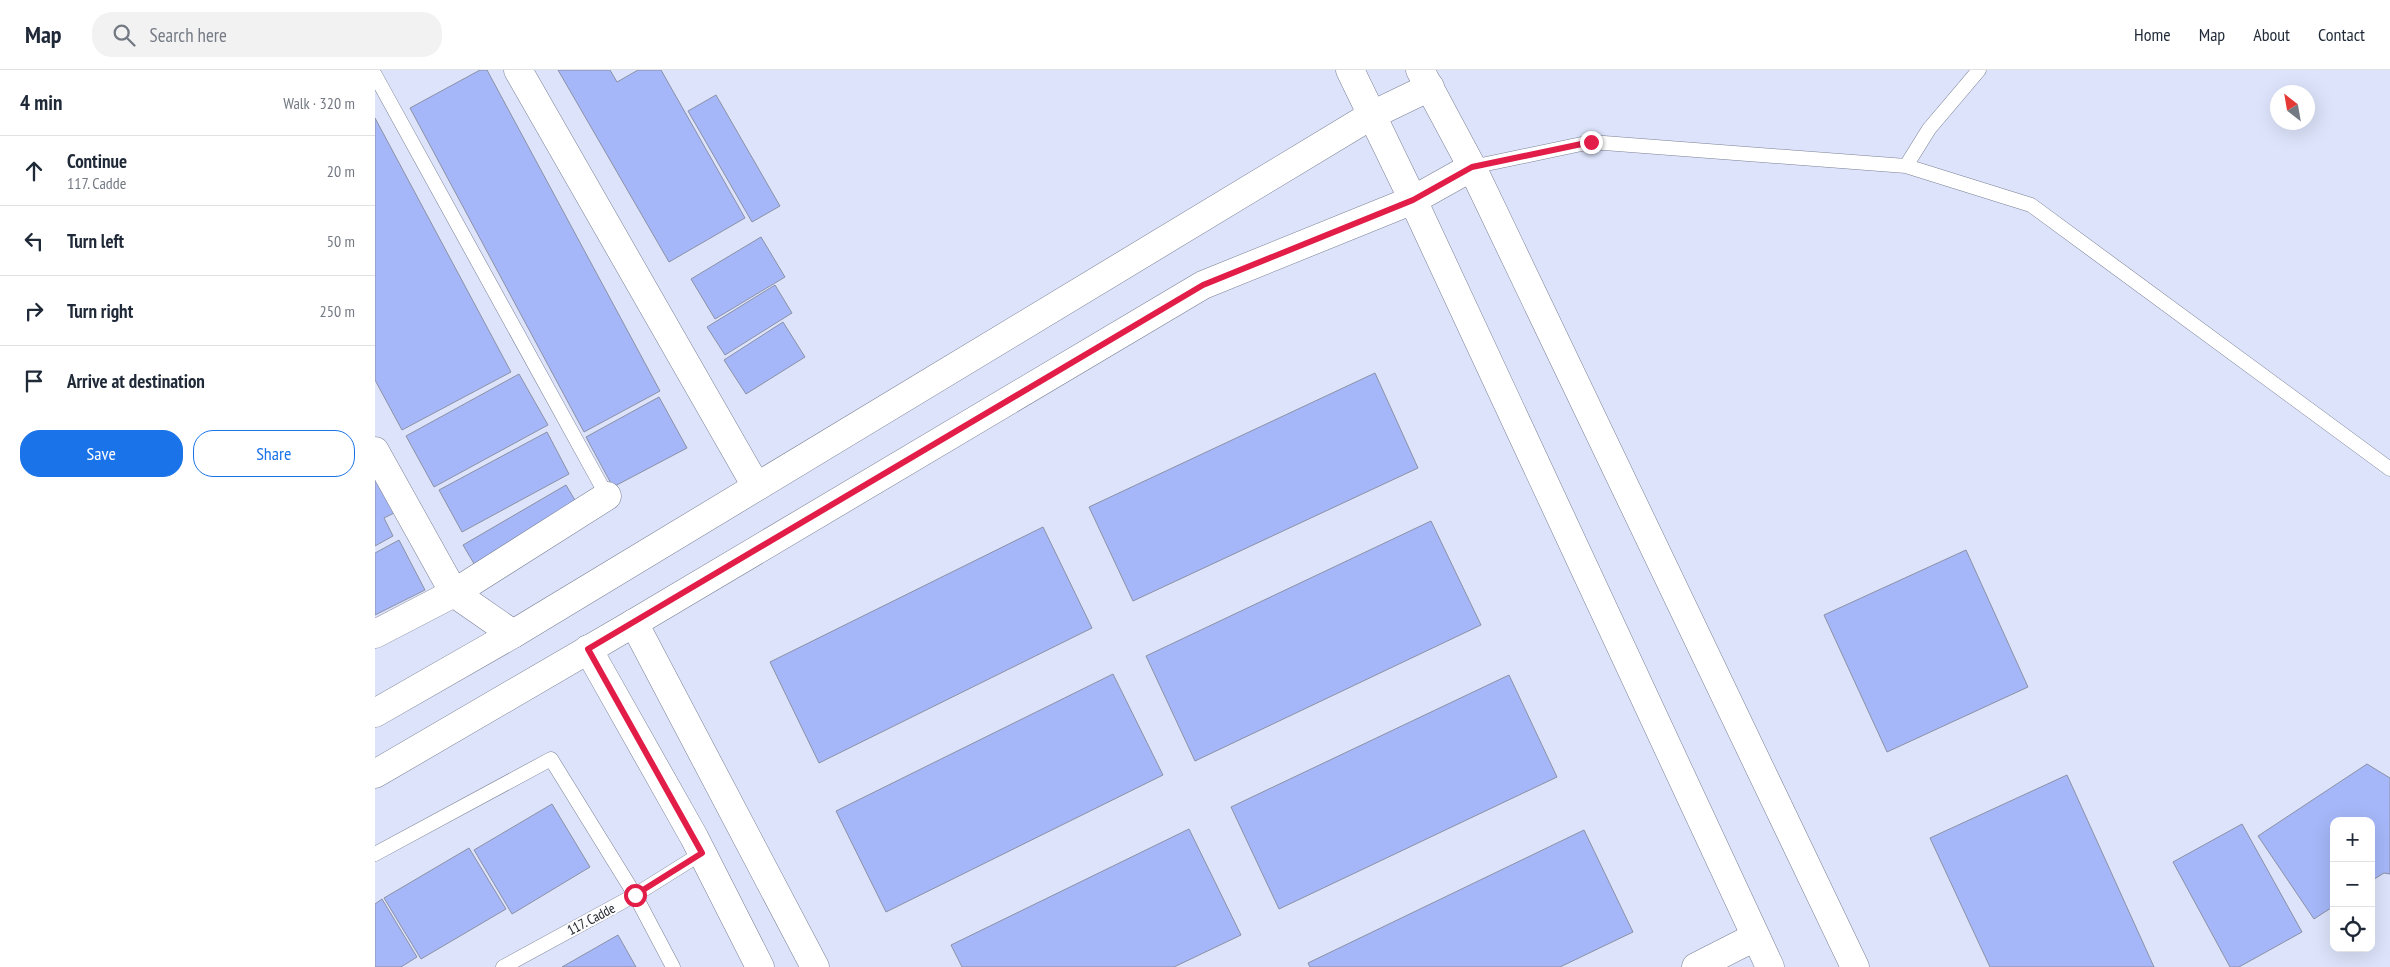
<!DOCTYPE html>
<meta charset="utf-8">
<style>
body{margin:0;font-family:"PT Sans Narrow",sans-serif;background:#f2f2f3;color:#1f2937}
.controls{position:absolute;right:15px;bottom:15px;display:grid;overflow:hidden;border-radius:10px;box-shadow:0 5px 20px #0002}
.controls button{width:45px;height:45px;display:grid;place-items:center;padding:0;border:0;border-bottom:1px solid #e0e1e3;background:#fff;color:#1f2937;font:25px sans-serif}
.compass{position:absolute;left:1895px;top:15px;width:45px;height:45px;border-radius:50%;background:#fff;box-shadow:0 5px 20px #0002;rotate:329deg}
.stop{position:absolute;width:15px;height:15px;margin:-11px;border:4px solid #e11d48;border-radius:50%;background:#fff}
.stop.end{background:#e11d48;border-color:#fff;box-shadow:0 1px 5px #0008}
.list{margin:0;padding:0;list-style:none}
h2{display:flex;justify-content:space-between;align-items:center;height:65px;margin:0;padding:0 20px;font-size:21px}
h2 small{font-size:16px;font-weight:400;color:#747a83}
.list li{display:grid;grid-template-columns:32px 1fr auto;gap:15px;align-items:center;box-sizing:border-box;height:70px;padding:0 20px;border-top:1px solid #e0e1e3}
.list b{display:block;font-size:19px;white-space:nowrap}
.list p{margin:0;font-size:16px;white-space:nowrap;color:#747a83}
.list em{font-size:16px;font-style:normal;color:#747a83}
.actions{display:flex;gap:10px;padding:15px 20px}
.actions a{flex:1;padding:11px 0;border:1px solid #1a73e8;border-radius:20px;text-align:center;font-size:18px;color:#1a73e8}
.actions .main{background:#1a73e8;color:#fff}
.icon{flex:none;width:28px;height:28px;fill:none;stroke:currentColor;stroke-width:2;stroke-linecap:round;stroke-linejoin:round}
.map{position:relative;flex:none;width:2015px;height:897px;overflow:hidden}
header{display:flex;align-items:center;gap:30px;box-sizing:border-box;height:70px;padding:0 25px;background:#fff;border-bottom:1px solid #e0e1e3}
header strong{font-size:24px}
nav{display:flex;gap:28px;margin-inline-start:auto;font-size:18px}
.search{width:350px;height:45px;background:#f2f2f3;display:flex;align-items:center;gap:12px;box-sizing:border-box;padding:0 18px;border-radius:20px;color:#747a83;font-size:19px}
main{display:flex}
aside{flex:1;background:#fff}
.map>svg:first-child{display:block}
.built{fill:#dce3fa;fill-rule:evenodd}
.building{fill:#a5b7f8;stroke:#8b91a5}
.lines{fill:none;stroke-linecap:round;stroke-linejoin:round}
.service-casing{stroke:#7b8195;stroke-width:15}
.minor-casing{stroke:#7b8195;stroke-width:29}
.tertiary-casing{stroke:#7b8195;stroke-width:29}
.secondary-casing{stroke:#7b8195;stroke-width:29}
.service{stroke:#fff;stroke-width:14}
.minor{stroke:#fff;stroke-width:28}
.tertiary{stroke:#fff;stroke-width:28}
.secondary{stroke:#fff;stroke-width:28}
.route{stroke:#e11d48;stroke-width:6}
.labels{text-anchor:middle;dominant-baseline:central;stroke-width:4;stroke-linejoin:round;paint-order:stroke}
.street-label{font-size:14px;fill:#24272f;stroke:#fcfcfc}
</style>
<header>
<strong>Map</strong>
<div class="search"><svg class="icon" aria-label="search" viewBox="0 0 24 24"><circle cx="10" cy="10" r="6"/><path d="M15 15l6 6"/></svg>Search here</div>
<nav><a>Home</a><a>Map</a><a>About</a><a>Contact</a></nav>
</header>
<main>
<aside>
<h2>4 min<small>Walk · 320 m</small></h2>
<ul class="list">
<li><svg class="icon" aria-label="ahead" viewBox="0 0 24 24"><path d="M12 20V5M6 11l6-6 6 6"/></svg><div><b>Continue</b><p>117. Cadde</p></div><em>20 m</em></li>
<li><svg class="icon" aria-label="left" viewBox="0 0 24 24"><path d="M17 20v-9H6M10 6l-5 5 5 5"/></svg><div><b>Turn left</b></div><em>50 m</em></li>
<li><svg class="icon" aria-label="right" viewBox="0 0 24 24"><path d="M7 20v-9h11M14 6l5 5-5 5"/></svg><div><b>Turn right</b></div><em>250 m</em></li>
<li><svg class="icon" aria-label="arrive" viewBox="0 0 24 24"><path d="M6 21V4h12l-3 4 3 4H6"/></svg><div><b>Arrive at destination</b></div></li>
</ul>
<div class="actions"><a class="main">Save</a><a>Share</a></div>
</aside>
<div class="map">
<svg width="2015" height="897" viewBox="0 0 2015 897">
<rect width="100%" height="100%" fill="#eaeffc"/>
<path class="built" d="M0 0H2015V897H0ZM1902 22H1932V52H1902ZM1959 751H1996V878H1959Z"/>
<path class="building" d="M105 0H112L285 321 209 362 35 38Z
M183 0H235L242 12 263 0H286L370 148 294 192Z
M341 25 405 136 377 152 313 41Z
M0 48 136 302 27 360 0 310Z
M386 167 410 207 340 249 316 209Z
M400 215 417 243 350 285 332 257Z
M408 252 430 287 371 324 349 290Z
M1000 303 1043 398 758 531 714 437Z
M144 304 173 355 59 417 31 366Z
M284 327 312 378 238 417 211 367Z
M172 362 194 404 87 462 64 420Z
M0 409 19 443 9 448 18 466 0 476Z
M191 415 204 437 101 497 88 475Z
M1056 451 1106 555 820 691 771 586Z
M668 457 717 558 444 693 395 592Z
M24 470 50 520 0 545V483Z
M1591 480 1653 617 1512 682 1449 545Z
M738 604 788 705 511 842 461 741Z
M1134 605 1182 707 904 839 856 737Z
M1992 694 2015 708V804L2009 803 1996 811V751H1959V836L1939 849 1883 766Z
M1692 705 1779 897H1615L1555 768Z
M177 734 215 797 137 844 99 780Z
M1867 754 1927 862 1864 897H1855L1798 792Z
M814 759 866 865 799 897H587L576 875Z
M1209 760 1258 862 1185 897H935L933 893Z
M94 778 131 839 46 889 9 828Z
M7 829 42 887 26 897H0V834Z
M243 865 261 897H187Z"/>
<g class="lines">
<defs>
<path id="service" d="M0 5 232 426
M1531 96 1554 59 1604 0
M1097 97 1216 72 1531 96 1656 135 2015 399
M0 784 176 689 260 825 298 897
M128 897 260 825 327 783"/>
<path id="minor" d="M143 0 381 416
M0 381 79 523 138 564
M259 553 440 897
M0 564 79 523 232 426
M213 579 319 767 385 897
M1321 897 1380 867"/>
<path id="tertiary" d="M0 643 138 564 997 45 1055 17
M0 704 259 553 828 215 1038 130 1097 97"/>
<path id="secondary" d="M975 0 1038 130 1395 897
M1045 0 1097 97 1480 897"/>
</defs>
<use href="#service" class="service-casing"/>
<use href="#minor" class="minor-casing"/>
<use href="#tertiary" class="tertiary-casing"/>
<use href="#secondary" class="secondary-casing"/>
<use href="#service" class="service"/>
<use href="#minor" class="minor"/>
<use href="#tertiary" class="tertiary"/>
<use href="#secondary" class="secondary"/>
</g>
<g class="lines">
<path class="route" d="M260 825 327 783 213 579 828 215 1038 130 1097 97 1216 72"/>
</g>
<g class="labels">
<g class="street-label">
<text transform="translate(216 849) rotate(-28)">117. Cadde</text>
</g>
</g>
</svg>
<div class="controls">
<button>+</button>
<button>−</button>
<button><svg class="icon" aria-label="locate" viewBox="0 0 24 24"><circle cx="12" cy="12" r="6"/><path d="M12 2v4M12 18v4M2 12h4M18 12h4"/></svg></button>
</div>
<svg class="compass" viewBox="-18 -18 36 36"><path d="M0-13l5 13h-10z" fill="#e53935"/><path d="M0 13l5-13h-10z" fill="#747a83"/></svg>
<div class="stop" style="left:260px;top:825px"></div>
<div class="stop end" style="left:1216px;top:72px"></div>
</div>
</main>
